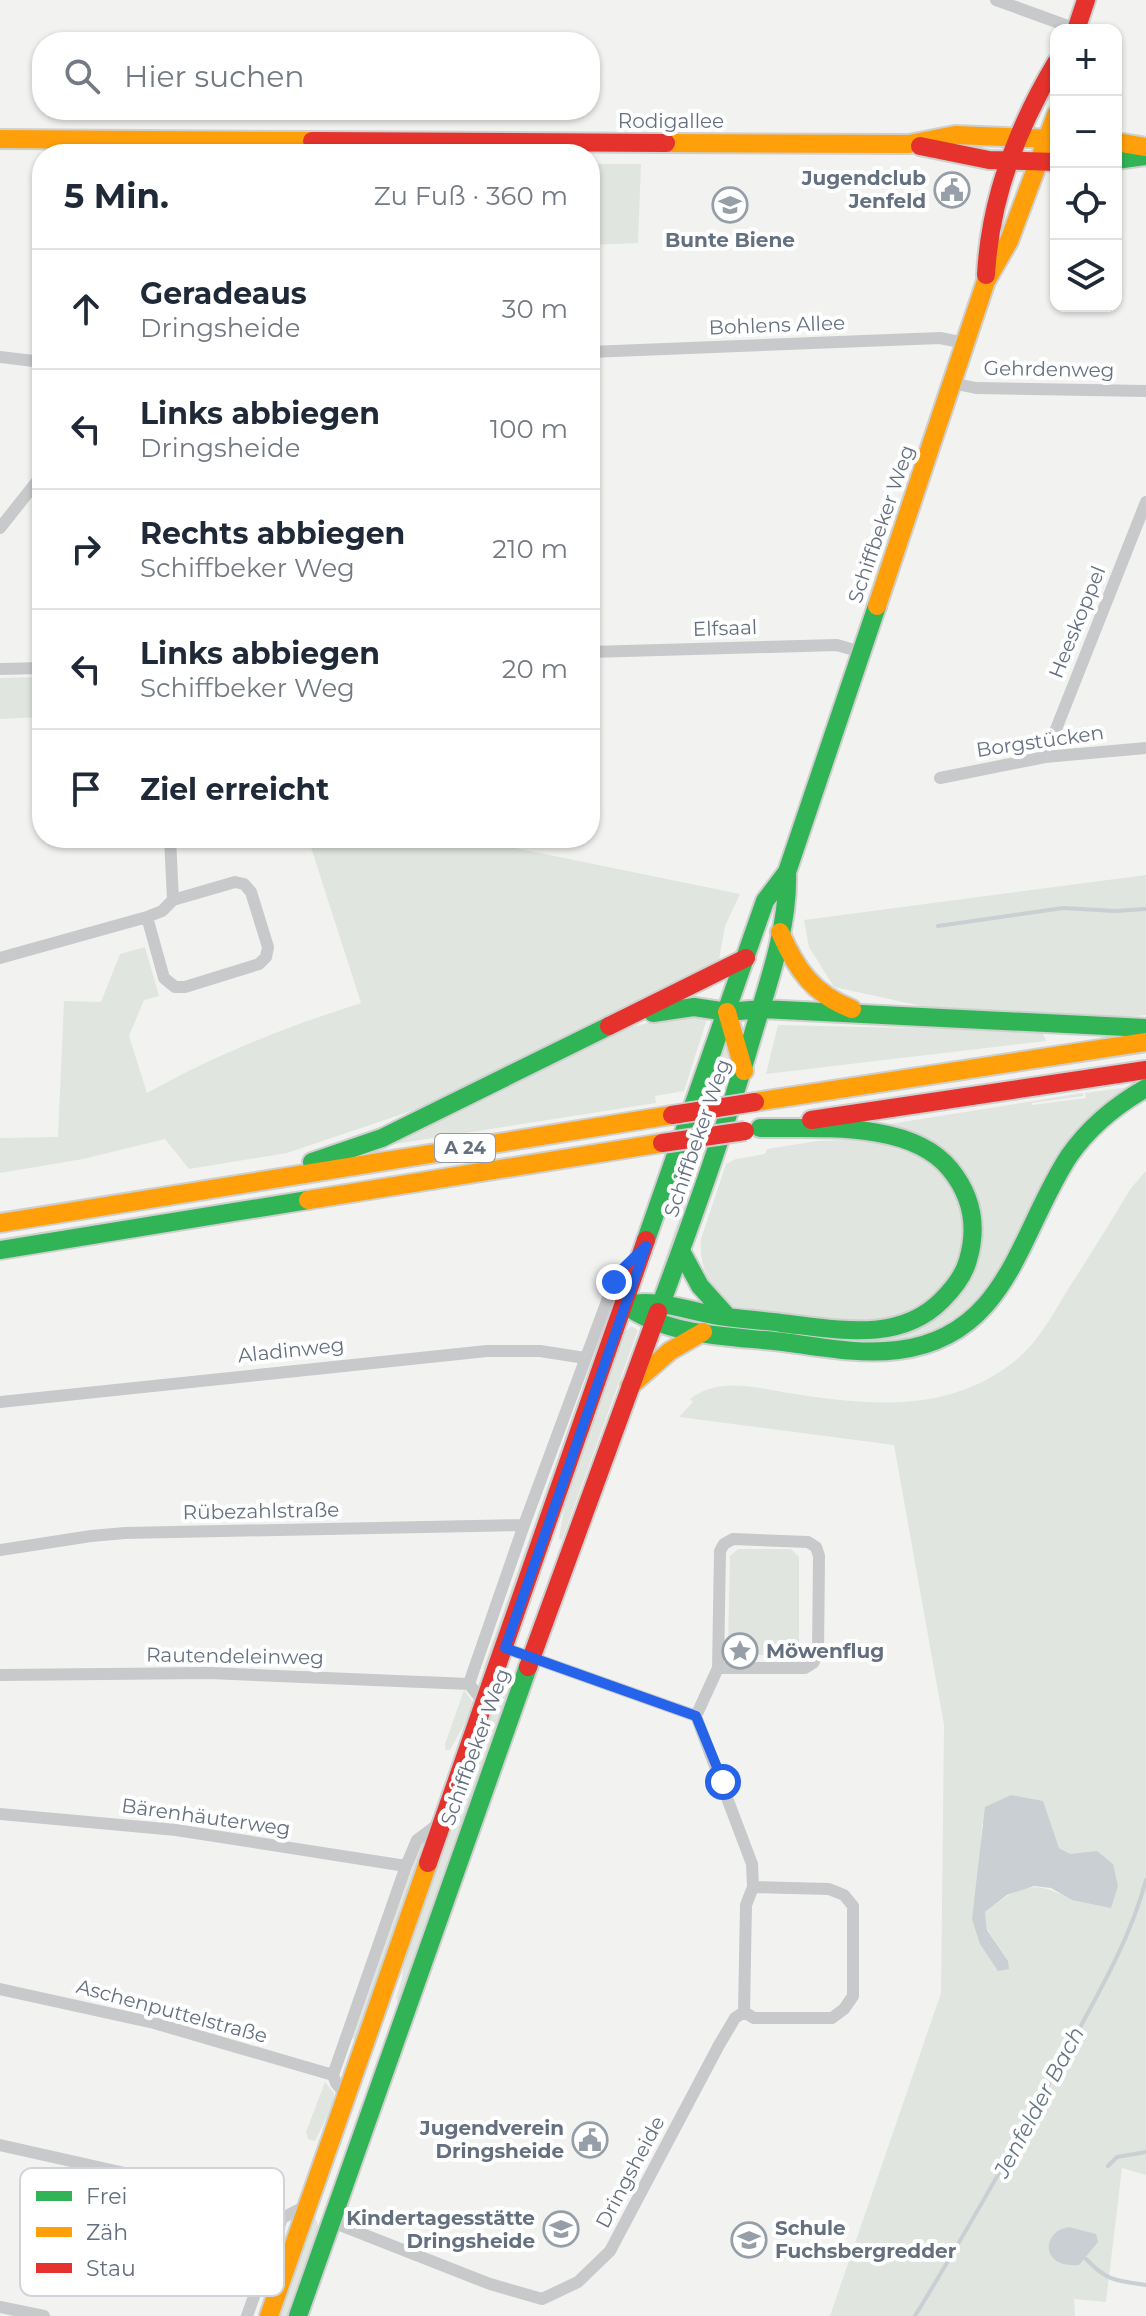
<!DOCTYPE html>
<html lang="de">
<meta charset="utf-8">
<style>
body{margin:0;font-family:Montserrat,sans-serif;background:#f2f2f3;color:#1f2937}
.controls{position:absolute;right:24px;top:24px;display:grid;overflow:hidden;border-radius:16px;box-shadow:0 2px 6px #0004}
.controls button{width:72px;height:72px;display:grid;place-items:center;padding:0;border:0;border-bottom:2px solid #e0e1e3;background:#fff;color:#1f2937;font:40px sans-serif}
.stop{position:absolute;width:24px;height:24px;margin:-18px;border:6px solid #2563eb;border-radius:50%;background:#fff}
.stop.end{background:#2563eb;border-color:#fff;box-shadow:0 2px 8px #0008}
.list{margin:0;padding:0;list-style:none}
h2{display:flex;justify-content:space-between;align-items:center;height:104px;margin:0;padding:0 32px;font-size:34px}
h2 small{font-size:26px;font-weight:400;color:#747a83}
.list li{display:grid;grid-template-columns:52px 1fr auto;gap:24px;align-items:center;box-sizing:border-box;height:120px;padding:0 32px;border-top:2px solid #e0e1e3}
.list b{display:block;font-size:30px;white-space:nowrap}
.list p{margin:0;font-size:26px;white-space:nowrap;color:#747a83}
.list em{font-size:26px;font-style:normal;color:#747a83}
.icon{flex:none;width:44px;height:44px;fill:none;stroke:currentColor;stroke-width:2;stroke-linecap:round;stroke-linejoin:round}
.map{position:relative;flex:none;width:1146px;height:2316px;overflow:hidden}
.search{position:absolute;background:#fff;box-shadow:0 2px 6px #0004;left:32px;top:32px;width:568px;height:88px;display:flex;align-items:center;gap:20px;box-sizing:border-box;padding:0 28px;border-radius:32px;color:#747a83;font-size:30px}
.panel{position:absolute;background:#fff;box-shadow:0 2px 6px #0004;left:32px;top:144px;width:568px;height:704px;border-radius:32px}
.map>svg:first-child{display:block}
.green{fill:#e0e5df;fill-rule:evenodd}
.water{fill:#c9cfd3}
.lines{fill:none;stroke-linecap:round;stroke-linejoin:round}
.stream{stroke:#c9cfd3;stroke-width:4}
.fast-casing{stroke:#cecfcf;stroke-width:22}
.slow-casing{stroke:#cecfcf;stroke-width:22}
.jam-casing{stroke:#cecfcf;stroke-width:22}
.street{stroke:#c8c9cb;stroke-width:12}
.fast{stroke:#30b455;stroke-width:18}
.slow{stroke:#ff9f0a;stroke-width:18}
.jam{stroke:#e5322d;stroke-width:18}
.jam-bridge-casing{stroke:#cecfcf;stroke-width:22;stroke-linecap:butt}
.jam-bridge{stroke:#e5322d;stroke-width:18}
.route{stroke:#2563eb;stroke-width:10}
.labels{text-anchor:middle;dominant-baseline:central;stroke-width:8;stroke-linejoin:round;paint-order:stroke}
.shield{fill:#fff;stroke:#929ba6;stroke-width:2}
.shield-label{font-size:18px;font-weight:bold;fill:#647080}
.street-label{font-size:20px;fill:#647080;stroke:#fff}
.poi-label{font-size:20px;font-weight:bold;fill:#647080;stroke:#fff;text-anchor:end}
.water-label{font-size:22px;font-style:italic;fill:#657884;stroke:#fff}
.key{fill:#fff;stroke:#d0d4d9;stroke-width:2}
.key-label{font-size:22px;fill:#647080}
</style>
<div class="map">
<svg width="1146" height="2316" viewBox="0 0 1146 2316">
<rect width="100%" height="100%" fill="#f2f3f1"/>
<path class="green" d="M590 164H641L638 243 590 245Z
M42 677V717L0 719V678Z
M308 838H467L740 894 725 926 718 965 426 1106 287 1153 189 1169 165 1139 83 1159 0 1173V1138L58 1137 64 1001 101 1002 120 954 145 947 159 996 144 1000 129 1036 147 1093C216 1054 286 1027 361 1003Z
M1146 875V1015L1125 1017 926 1007 834 987 809 947 804 920Z
M682 1015 707 1019 684 1091 655 1096 656 1103 376 1147 622 1029Z
M778 1025 1042 1031 1046 1041 766 1074Z
M726 1045 729 1056 726 1072 694 1169 687 1207 655 1292 654 1291 679 1218 685 1191 688 1162Z
M1129 1087 990 1289 940 1331 899 1342 837 1336 958 1295 972 1193 884 1125 1083 1093V1096L1032 1103V1105L1086 1098 1085 1093Z
M845 1140 882 1144 920 1157 938 1170 955 1193 964 1221 959 1264 935 1296 898 1316 881 1319 839 1320 728 1306C710 1282 699 1270 701 1239L726 1164 736 1159 765 1154 767 1149 817 1141Z
M1146 1171V2175L1122 2168 1106 2302 1074 2299 1075 2316H830L941 1993 944 1725 894 1445 679 1417 693 1402 690 1399C720 1375 761 1389 795 1394 873 1406 951 1413 1016 1360 1040 1340 1054 1312 1070 1286 1091 1254 1111 1221 1131 1188ZM982 1824 1051 1828 1059 1848 1069 1854 1097 1852 1072 1900C1033 1878 1019 1886 985 1912L987 1929 1008 1961 972 1919 981 1854Z
M621 1279 624 1280 486 1670 483 1669Z
M631 1326 638 1330 562 1540 559 1539 566 1495 623 1334Z
M738 1549H791L799 1557V1646L788 1655H735L728 1645 730 1556Z
M464 1690 475 1705 450 1750H446L445 1744Z
M499 1690 507 1693 399 2005 396 1998 402 1979 405 1950Z
M422 1839 428 1841 356 2041 352 2038Z
M325 2082 334 2093V2102L315 2141 308 2139 306 2132Z
M313 2213 319 2227 289 2316H277Z"/>
<path class="water" d="M1011 1795 1043 1801 1059 1848 1070 1854 1097 1851 1113 1864 1118 1886 1111 1908 1072 1900 1051 1888 1034 1886 1007 1895 985 1912 987 1930 1008 1961 1009 1969 998 1971 980 1944 972 1919 985 1807Z
M1069 2227 1096 2234 1098 2242 1079 2265C1039 2269 1042 2230 1069 2227Z"/>
<g class="lines">
<path class="stream" d="M938 926 1063 908 1115 911 1146 909
M1108 2166 1117 2157 1146 2152
M1086 2259C1107 2281 1116 2281 1146 2285
M915 2316C967 2231 1016 2144 1064 2057 1095 1999 1129 1943 1146 1880"/>
<defs>
<path id="fast" d="M1116 160 1146 156
M653 1013 694 1007 727 1012 762 1009 1146 1028
M312 1162 382 1138 609 1026
M646 1240 765 901 787 872 877 606
M0 1250 308 1200
M681 1251 700 1286 727 1316
M625 1305C656 1298 684 1310 714 1315 736 1319 759 1320 781 1323 835 1329 899 1344 942 1300 953 1289 964 1275 968 1260 978 1226 972 1196 950 1169 910 1120 817 1129 760 1128
M625 1305C669 1337 731 1336 783 1342 820 1347 860 1355 898 1350 1008 1337 1019 1232 1069 1156 1089 1127 1116 1105 1146 1088
M658 1312C693 1218 727 1124 755 1027 770 978 789 923 787 872
M298 2316 528 1667"/>
<path id="slow" d="M0 139 312 141
M1116 142 1146 147
M666 143 909 144 955 135 1056 139
M877 606 986 281 1009 241 1056 115
M780 932C796 969 813 994 852 1009
M727 1012 744 1071
M755 1102 1146 1042
M308 1200 662 1143
M0 1223 672 1115
M630 1386 670 1351 703 1332
M269 2316 428 1863"/>
<path id="jam" d="M1076 30 1086 0
M312 141 666 143
M920 146 989 160 1056 162
M986 275C990 200 1017 128 1056 63
M609 1026 746 958
M811 1120 1146 1070
M528 1667 658 1312
M428 1863 646 1240"/>
</defs>
<use href="#fast" class="fast-casing"/>
<use href="#slow" class="slow-casing"/>
<use href="#jam" class="jam-casing"/>
<path class="street" d="M996 0 1076 29
M590 352 940 338 965 343
M0 357 42 362
M952 383 976 388 1146 391
M0 528 42 475
M590 652 837 645 861 652
M0 669 42 668
M1045 757 1146 502
M940 778 1045 757 1146 748
M170 838 173 900
M0 958 147 917 162 911 173 900 235 882 244 884 251 892 268 947 266 957 259 964 185 987H175L164 978 147 917
M0 1402 487 1351H540L585 1358
M0 1550 91 1536 125 1533 524 1525
M0 1675 209 1673 469 1684
M485 1704 469 1684 472 1675 524 1525 614 1282 638 1254
M696 1716 718 1668 720 1551 724 1544 733 1539 808 1542 816 1547 819 1556 818 1654 813 1663 805 1668H718
M0 1814 176 1830 406 1866
M0 1989 154 2023 333 2075
M744 2012 754 2018H832L844 2009 853 1996V1906L844 1895 829 1889 753 1887
M347 2096 336 2083 333 2075 406 1866 417 1840 441 1822
M0 2145 138 2176 266 2210 282 2218
M332 2222 490 2284 542 2299 578 2282 610 2251 719 2045 735 2018 744 2012 746 1905 753 1887 752 1864 696 1716 505 1648
M0 2307 44 2316
M247 2316 282 2218 308 2205"/>
<use href="#fast" class="fast"/>
<use href="#slow" class="slow"/>
<use href="#jam" class="jam"/>
<defs>
<path id="jam-bridge" d="M672 1115 755 1102
M662 1143 745 1131"/>
</defs>
<use href="#jam-bridge" class="jam-bridge-casing"/>
<use href="#jam-bridge" class="jam-bridge"/>
</g>
<g class="lines">
<path class="route" d="M614 1282 624 1267 646 1246 505 1648 696 1716 723 1782"/>
</g>
<defs>
<symbol id="civic-ring" viewBox="-11 -11 22 22"><circle r="9.5" fill="#fff" stroke="#969ea8" stroke-width="1.5"/><path d="M-.6-6.5H3V-4.5H.6V-3L4-1V1h2V6H-6V1h2V-1L-.6-3ZM-1.2 2.5V6h2.4V2.5Z" fill="#969ea8"/></symbol>
<symbol id="school-ring" viewBox="-11 -11 22 22"><circle r="9.5" fill="#fff" stroke="#969ea8" stroke-width="1.5"/><path d="M0-5L7-2L0 1L-7-2ZM-4 1L0 2.5L4 1V4Q0 6-4 4Z" fill="#969ea8"/></symbol>
<symbol id="sight-ring" viewBox="-11 -11 22 22"><circle r="9.5" fill="#fff" stroke="#969ea8" stroke-width="1.5"/><path d="M0-6L1.8-2.2L6-1.7L2.9 1.2L3.7 5.4L0 3.3L-3.7 5.4L-2.9 1.2L-6-1.7L-1.8-2.2Z" fill="#969ea8"/></symbol>
</defs>
<g fill-rule="evenodd">
<use href="#civic-ring" x="932" y="170" width="40" height="40"/>
<use href="#school-ring" x="710" y="185" width="40" height="40"/>
<use href="#sight-ring" x="720" y="1631" width="40" height="40"/>
<use href="#civic-ring" x="570" y="2120" width="40" height="40"/>
<use href="#school-ring" x="541" y="2209" width="40" height="40"/>
<use href="#school-ring" x="729" y="2220" width="40" height="40"/>
</g>
<g class="labels">
<rect class="shield" x="435" y="1134" width="60" height="28" rx="6"/>
<g class="shield-label">
<text x="465" y="1148">A 24</text>
</g>
<g class="street-label">
<text x="671" y="121">Rodigallee</text>
<text transform="translate(777 325) rotate(-2)">Bohlens Allee</text>
<text transform="translate(1049 369) rotate(1)">Gehrdenweg</text>
<text transform="translate(881 524) rotate(-71)">Schiffbeker Weg</text>
<text transform="translate(1077 622) rotate(-68)">Heeskoppel</text>
<text transform="translate(725 628) rotate(-2)">Elfsaal</text>
<text transform="translate(1040 741) rotate(-8)">Borgstücken</text>
<text transform="translate(697 1138) rotate(-71)">Schiffbeker Weg</text>
<text transform="translate(291 1350) rotate(-6)">Aladinweg</text>
<text transform="translate(261 1511) rotate(-1)">Rübezahlstraße</text>
<text transform="translate(235 1656) rotate(1)">Rautendeleinweg</text>
<text transform="translate(475 1747) rotate(-70)">Schiffbeker Weg</text>
<text transform="translate(206 1817) rotate(8)">Bärenhäuterweg</text>
<text transform="translate(172 2011) rotate(15)">Aschenputtelstraße</text>
<text transform="translate(630 2172) rotate(-62)">Dringsheide</text>
</g>
<g class="poi-label">
<text x="926" y="178">Jugendclub<tspan x="926" dy="23">Jenfeld</tspan></text>
<text x="730" y="240" text-anchor="middle">Bunte Biene</text>
<text x="766" y="1651" text-anchor="start">Möwenflug</text>
<text x="564" y="2128">Jugendverein<tspan x="564" dy="23">Dringsheide</tspan></text>
<text x="535" y="2218">Kindertagesstätte<tspan x="535" dy="23">Dringsheide</tspan></text>
<text x="775" y="2228" text-anchor="start">Schule<tspan x="775" dy="23">Fuchsbergredder</tspan></text>
</g>
<g class="water-label">
<text transform="translate(1039 2102) rotate(-62)">Jenfelder Bach</text>
</g>
</g>
<rect x="20" y="2168" width="264" height="128" rx="12" class="key"/>
<rect x="36" y="2191" width="36" height="10" fill="#30b455"/>
<rect x="36" y="2227" width="36" height="10" fill="#ff9f0a"/>
<rect x="36" y="2263" width="36" height="10" fill="#e5322d"/>
<g class="key-label">
<text x="86" y="2204">Frei</text>
<text x="86" y="2240">Zäh</text>
<text x="86" y="2276">Stau</text>
</g>
</svg>
<div class="controls">
<button>+</button>
<button>−</button>
<button><svg class="icon" aria-label="locate" viewBox="0 0 24 24"><circle cx="12" cy="12" r="6"/><path d="M12 2v4M12 18v4M2 12h4M18 12h4"/></svg></button>
<button><svg class="icon" aria-label="layers" viewBox="0 0 24 24"><path d="M12 4l9 5-9 5-9-5zM3 14l9 5 9-5"/></svg></button>
</div>
<div class="stop" style="left:723px;top:1782px"></div>
<div class="stop end" style="left:614px;top:1282px"></div>
<div class="search"><svg class="icon" aria-label="search" viewBox="0 0 24 24"><circle cx="10" cy="10" r="6"/><path d="M15 15l6 6"/></svg>Hier suchen</div>
<section class="panel">
<h2>5 Min.<small>Zu Fuß · 360 m</small></h2>
<ul class="list">
<li><svg class="icon" aria-label="ahead" viewBox="0 0 24 24"><path d="M12 20V5M6 11l6-6 6 6"/></svg><div><b>Geradeaus</b><p>Dringsheide</p></div><em>30 m</em></li>
<li><svg class="icon" aria-label="left" viewBox="0 0 24 24"><path d="M17 20v-9H6M10 6l-5 5 5 5"/></svg><div><b>Links abbiegen</b><p>Dringsheide</p></div><em>100 m</em></li>
<li><svg class="icon" aria-label="right" viewBox="0 0 24 24"><path d="M7 20v-9h11M14 6l5 5-5 5"/></svg><div><b>Rechts abbiegen</b><p>Schiffbeker Weg</p></div><em>210 m</em></li>
<li><svg class="icon" aria-label="left" viewBox="0 0 24 24"><path d="M17 20v-9H6M10 6l-5 5 5 5"/></svg><div><b>Links abbiegen</b><p>Schiffbeker Weg</p></div><em>20 m</em></li>
<li><svg class="icon" aria-label="arrive" viewBox="0 0 24 24"><path d="M6 21V4h12l-3 4 3 4H6"/></svg><div><b>Ziel erreicht</b></div></li>
</ul>
</section>
</div>
